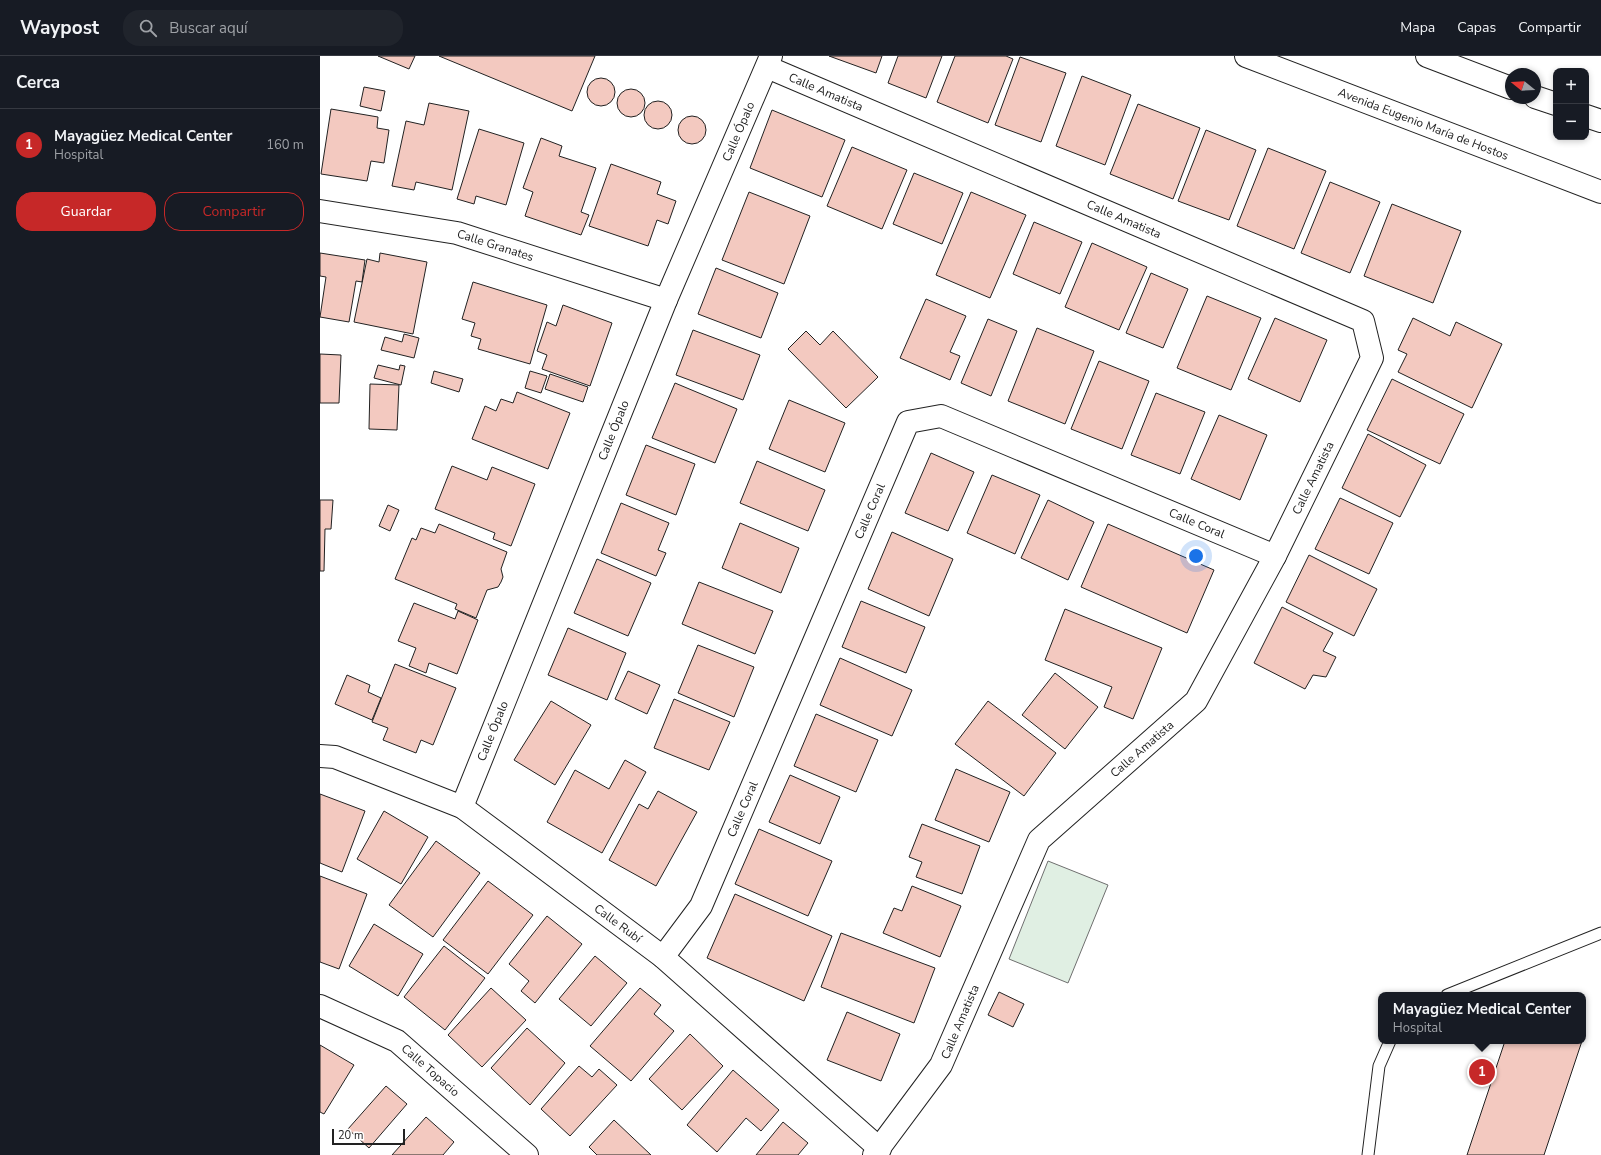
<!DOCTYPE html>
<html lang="es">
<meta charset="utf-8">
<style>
body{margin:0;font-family:"Nunito Sans",sans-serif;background:#20242c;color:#f1f3f6}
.controls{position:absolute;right:12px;top:12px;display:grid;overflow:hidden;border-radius:8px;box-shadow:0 2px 6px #0003}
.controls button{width:36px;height:36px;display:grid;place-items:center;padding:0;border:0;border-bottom:1px solid #363941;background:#171b24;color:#f1f3f6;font:20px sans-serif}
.compass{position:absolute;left:1185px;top:12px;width:36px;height:36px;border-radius:50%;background:#171b24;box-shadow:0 2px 6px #0003;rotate:288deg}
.scale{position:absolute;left:12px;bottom:10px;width:73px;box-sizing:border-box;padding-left:4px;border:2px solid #222;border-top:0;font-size:11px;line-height:14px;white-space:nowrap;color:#222;-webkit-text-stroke:3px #fff;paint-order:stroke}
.you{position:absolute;left:876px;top:500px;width:14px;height:14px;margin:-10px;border:3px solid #fff;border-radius:50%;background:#1a73e8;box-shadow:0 0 0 6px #1a73e833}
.badge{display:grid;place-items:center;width:26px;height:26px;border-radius:50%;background:#c62828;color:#fff;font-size:13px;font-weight:700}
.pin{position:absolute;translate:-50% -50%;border:2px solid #fff;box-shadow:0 1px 4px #0006}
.popup{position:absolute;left:1058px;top:936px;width:208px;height:52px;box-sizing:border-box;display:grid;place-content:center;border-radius:8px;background:#171b24;filter:drop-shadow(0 1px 3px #0005);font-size:13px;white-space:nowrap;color:#9ea1a6}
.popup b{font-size:15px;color:#f1f3f6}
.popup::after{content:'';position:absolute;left:50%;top:100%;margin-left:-8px;border:8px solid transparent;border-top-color:#171b24}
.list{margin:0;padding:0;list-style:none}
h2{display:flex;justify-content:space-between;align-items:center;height:52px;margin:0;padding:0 16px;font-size:17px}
h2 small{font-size:13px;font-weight:400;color:#9ea1a6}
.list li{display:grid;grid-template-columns:26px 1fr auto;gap:12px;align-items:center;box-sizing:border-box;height:72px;padding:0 16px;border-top:1px solid #363941}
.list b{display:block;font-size:15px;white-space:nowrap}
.list p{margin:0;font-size:13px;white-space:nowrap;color:#9ea1a6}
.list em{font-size:13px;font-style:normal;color:#9ea1a6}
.actions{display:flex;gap:8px;padding:12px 16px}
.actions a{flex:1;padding:9px 0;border:1px solid #c62828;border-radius:16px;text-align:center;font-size:14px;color:#c62828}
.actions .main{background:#c62828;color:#fff}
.icon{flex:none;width:22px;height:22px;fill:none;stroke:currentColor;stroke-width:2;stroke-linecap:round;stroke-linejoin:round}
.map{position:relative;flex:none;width:1281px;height:1099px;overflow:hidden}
header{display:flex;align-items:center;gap:24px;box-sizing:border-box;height:56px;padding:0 20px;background:#171b24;border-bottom:1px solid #363941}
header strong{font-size:19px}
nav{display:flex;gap:22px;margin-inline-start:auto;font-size:14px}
.search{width:280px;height:36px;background:#20242c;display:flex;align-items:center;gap:10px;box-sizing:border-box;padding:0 14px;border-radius:16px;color:#9ea1a6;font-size:15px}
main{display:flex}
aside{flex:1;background:#171b24}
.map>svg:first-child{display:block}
.green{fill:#e0efe3;stroke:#6f6f6f}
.building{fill:#f3c9c0;stroke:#222}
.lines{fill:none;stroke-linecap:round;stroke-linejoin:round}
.service-casing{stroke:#222;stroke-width:13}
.minor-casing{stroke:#222;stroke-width:24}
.trunk-casing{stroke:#222;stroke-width:24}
.service{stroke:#fff;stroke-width:11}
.minor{stroke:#fff;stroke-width:22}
.trunk{stroke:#fff;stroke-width:22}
.labels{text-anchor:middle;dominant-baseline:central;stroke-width:3;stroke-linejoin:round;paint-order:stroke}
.street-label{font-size:12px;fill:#222;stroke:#fff}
</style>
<header>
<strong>Waypost</strong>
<div class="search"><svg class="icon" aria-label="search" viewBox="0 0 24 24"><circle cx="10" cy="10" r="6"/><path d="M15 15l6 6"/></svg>Buscar aquí</div>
<nav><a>Mapa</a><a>Capas</a><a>Compartir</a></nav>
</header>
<main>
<aside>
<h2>Cerca<small></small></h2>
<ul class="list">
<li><span class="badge">1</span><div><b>Mayagüez Medical Center</b><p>Hospital</p></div><em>160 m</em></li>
</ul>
<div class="actions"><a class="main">Guardar</a><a>Compartir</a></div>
</aside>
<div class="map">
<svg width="1281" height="1099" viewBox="0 0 1281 1099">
<rect width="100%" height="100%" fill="#fff"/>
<path class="green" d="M728 805 788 829 748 927 689 903Z"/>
<path class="building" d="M58 0H95L89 13Z
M119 0H275L252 55Z
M509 0H562L556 17Z
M578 0H622L606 42 568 27Z
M635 0H686L693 3 668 67 617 46Z
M700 1 746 17 721 86 675 69Z
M762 20 811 39 785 109 736 90Z
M267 36a14 14 0 1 1 28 0a14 14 0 1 1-28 0Z
M44 31 65 35 61 55 40 50Z
M297 47a14 14 0 1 1 28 0a14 14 0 1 1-28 0Z
M324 59a14 14 0 1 1 28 0a14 14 0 1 1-28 0Z
M109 47 149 55 132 134 96 126 94 134 72 130 86 65 104 69Z
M818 48 880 72 853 143 790 118Z
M11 53 58 61 57 72 69 74 64 107 51 105 47 125 1 118Z
M452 54 525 84 502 141 430 112Z
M358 74a14 14 0 1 1 28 0a14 14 0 1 1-28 0Z
M159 73 204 87 186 149 156 140 154 148 137 143Z
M886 74 936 94 909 164 858 145Z
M221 82 242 90 239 100 276 112 261 156 269 159 261 179 205 160 213 136 203 132Z
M532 91 587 114 562 173 507 150Z
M948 92 1006 115 974 193 917 170Z
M291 108 341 126 337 138 356 145 348 168 337 164 328 190 269 170Z
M594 117 643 137 622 188 573 168Z
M1010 126 1060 146 1030 217 981 197Z
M429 136 490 160 464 228 402 204Z
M651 136 706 159 670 242 616 219Z
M1072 148 1141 175 1113 247 1044 220Z
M714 166 762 186 740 238 693 218Z
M772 187 827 211 799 274 745 251Z
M0 197 45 204 42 226 36 225 29 266 0 261 6 221 0 220Z
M60 197 107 206 93 278 34 266 47 203 59 206Z
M396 212 458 237 441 282 378 258Z
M831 217 868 233 843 292 806 277Z
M153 226 227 249 210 308 158 293 161 283 151 280 155 267 142 263Z
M887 240 941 262 911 334 857 312Z
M606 243 646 260 630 296 640 300 630 324 580 302Z
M243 249 292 267 270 330 222 313 227 299 217 295 227 266 236 270Z
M955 262 1007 284 980 346 928 323Z
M1093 262 1130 280 1136 266 1182 288 1152 352 1078 316 1087 298 1078 294Z
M668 263 697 275 671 340 641 327Z
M717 272 774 295 745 368 688 345Z
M373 274 440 299 423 344 356 319Z
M486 275 500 289 513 275 558 321 526 352 468 293Z
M84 278 99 282 94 302 61 294 65 281 82 286Z
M0 298 21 299 19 347H0Z
M779 305 829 325 802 393 751 373Z
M58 309 79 314 80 309 85 310 81 329 54 322Z
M114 315 143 323 139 336 111 327Z
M210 315 227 320 221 337 205 332Z
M230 318 268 331 263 346 225 333Z
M1072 323 1144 358 1120 408 1047 374Z
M355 327 417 353 395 407 332 382Z
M50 328 79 329 77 374 49 373Z
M197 336 250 357 228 413 152 383 165 350 176 355 181 343 193 347Z
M836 337 885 356 860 418 811 399Z
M469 344 525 367 505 416 449 393Z
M899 359 947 379 920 444 871 423Z
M1048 378 1106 409 1080 461 1022 432Z
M326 389 375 408 356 459 306 439Z
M611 397 654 416 628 475 585 457Z
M437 405 505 434 488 475 420 447Z
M132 410 167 424 172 411 215 428 191 490 173 483 175 477 115 453Z
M672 419 720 439 695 498 647 477Z
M1020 442 1073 467 1049 518 995 493Z
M0 444H13L11 473H5L4 515H0Z
M728 444 774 466 748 524 701 502Z
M301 447 349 467 338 494 346 497 336 520 281 497Z
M68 449 79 454 70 475 59 470Z
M420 467 479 492 461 537 402 512Z
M119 468 187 496 181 513 183 521 181 526 178 531 167 534 156 562 135 553 137 548 75 523 92 482 96 484 101 472 115 477Z
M788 468 894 514 867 577 761 531Z
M572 476 633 503 609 560 548 533Z
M989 499 1057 533 1034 580 966 546Z
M277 503 331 527 308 580 254 557Z
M379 526 453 555 435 598 362 568Z
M541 545 605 571 586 617 522 591Z
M94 547 135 563 138 555 158 564 137 618 109 607 106 617 89 610 96 592 78 585Z
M962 551 1013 577 1003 595 1016 601 1006 621 993 619 985 633 934 607Z
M745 553 842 592 813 663 784 651 792 631 725 604Z
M248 572 306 597 287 644 228 619Z
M378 589 434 611 414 661 358 637Z
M520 602 592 634 572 680 500 649Z
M75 608 136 632 113 689 101 684 96 697 63 684 68 672 52 666Z
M308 615 340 629 327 658 295 643Z
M735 617 778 651 745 693 702 659Z
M27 619 50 629 48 636 61 642 52 664 15 648Z
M354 643 410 666 389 714 334 692Z
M231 645 271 669 235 729 194 704Z
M668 645 736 697 704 740 635 688Z
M496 658 558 684 536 736 474 710Z
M305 704 326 716 282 797 227 766 255 714 289 733Z
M636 713 690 736 669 786 615 764Z
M470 719 520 741 500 788 449 766Z
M338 735 377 756 336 830 289 804 319 748 328 753Z
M0 738 45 755 22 816 0 807Z
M64 755 108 781 81 828 37 803Z
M602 768 660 790 642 838 596 821 602 806 589 801Z
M439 773 512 805 488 860 415 828Z
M116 785 160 817 113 881 69 849Z
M0 820 47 838 19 913 0 906Z
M168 825 213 859 168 918 123 884Z
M592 830 641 850 620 901 563 877 574 852 582 855Z
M415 838 512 880 484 945 387 902Z
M227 860 262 888 215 947 201 935 209 925 189 908Z
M54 868 103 898 78 940 29 910Z
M521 877 615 912 594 967 501 931Z
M124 890 165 922 125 974 84 941Z
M275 900 307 927 271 970 239 943Z
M171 932 206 964 162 1011 128 979Z
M320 932 341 949 334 958 354 975 311 1025 270 990Z
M679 936 704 948 693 971 668 959Z
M527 956 580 978 561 1025 507 1004Z
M207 972 245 1007 210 1049 171 1012Z
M370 978 403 1010 362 1054 329 1023Z
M1185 985H1262L1224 1099H1147Z
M0 989 34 1009 4 1058 0 1056Z
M259 1010 272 1021 279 1013 297 1029 250 1080 221 1053Z
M413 1014 459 1054 441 1075 426 1062 397 1096 367 1069Z
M66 1030 87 1048 49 1092 28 1073Z
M106 1061 134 1086 123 1099H72Z
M294 1064 331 1099H277L269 1091Z
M463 1066 488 1087 478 1099H436Z"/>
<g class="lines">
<defs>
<path id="service" d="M1127 939 1281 877
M1048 1099 1059 1010 1070 985"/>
<g id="minor">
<path id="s1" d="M447 11 1043 265 1052 302 955 500 876 645 719 784 621 1009 554 1099"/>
<path id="s2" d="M0 155 137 177 346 244"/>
<path id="s3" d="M0 700 15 701 142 751 343 901 560 1093"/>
<path id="s4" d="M142 751 346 244 451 0"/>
<path id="s5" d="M343 901 381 850 588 366 621 360 955 500"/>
<path id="s6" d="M0 950 77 985 207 1099"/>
</g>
<g id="trunk">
<path id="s7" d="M926 0 1281 136"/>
<path d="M1107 0 1191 32"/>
<path d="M1215 41 1236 48"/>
<path d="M1266 60 1281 65"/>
</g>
</defs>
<use href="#service" class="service-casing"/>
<use href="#minor" class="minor-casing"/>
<use href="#trunk" class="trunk-casing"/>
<use href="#service" class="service"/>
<use href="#minor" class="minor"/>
<use href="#trunk" class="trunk"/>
</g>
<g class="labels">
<g class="street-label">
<text stroke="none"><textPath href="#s1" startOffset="64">Calle Amatista</textPath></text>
<text stroke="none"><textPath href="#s7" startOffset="190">Avenida Eugenio María de Hostos</textPath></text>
<text stroke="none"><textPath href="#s4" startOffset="730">Calle Ópalo</textPath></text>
<text stroke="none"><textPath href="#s1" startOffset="388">Calle Amatista</textPath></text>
<text stroke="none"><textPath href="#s2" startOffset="179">Calle Granates</textPath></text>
<text stroke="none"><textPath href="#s4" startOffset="406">Calle Ópalo</textPath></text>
<text transform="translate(993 422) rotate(-64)">Calle Amatista</text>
<text stroke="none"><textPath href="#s5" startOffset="493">Calle Coral</textPath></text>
<text stroke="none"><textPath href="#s5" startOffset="901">Calle Coral</textPath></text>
<text stroke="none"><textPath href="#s4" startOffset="82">Calle Ópalo</textPath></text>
<text transform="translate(822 693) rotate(-41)">Calle Amatista</text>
<text stroke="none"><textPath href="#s5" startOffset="169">Calle Coral</textPath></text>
<text stroke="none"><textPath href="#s3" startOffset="346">Calle Rubí</textPath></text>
<text transform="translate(640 966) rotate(-67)">Calle Amatista</text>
<text stroke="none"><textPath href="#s6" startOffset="129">Calle Topacio</textPath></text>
</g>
</g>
</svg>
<div class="controls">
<button>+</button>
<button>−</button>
</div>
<svg class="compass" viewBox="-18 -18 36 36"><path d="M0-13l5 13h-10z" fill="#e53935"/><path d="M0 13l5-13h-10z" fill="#9ea1a6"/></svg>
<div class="scale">20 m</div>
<div class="you"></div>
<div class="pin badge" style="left:1162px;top:1016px">1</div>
<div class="popup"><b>Mayagüez Medical Center</b>Hospital</div>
</div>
</main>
